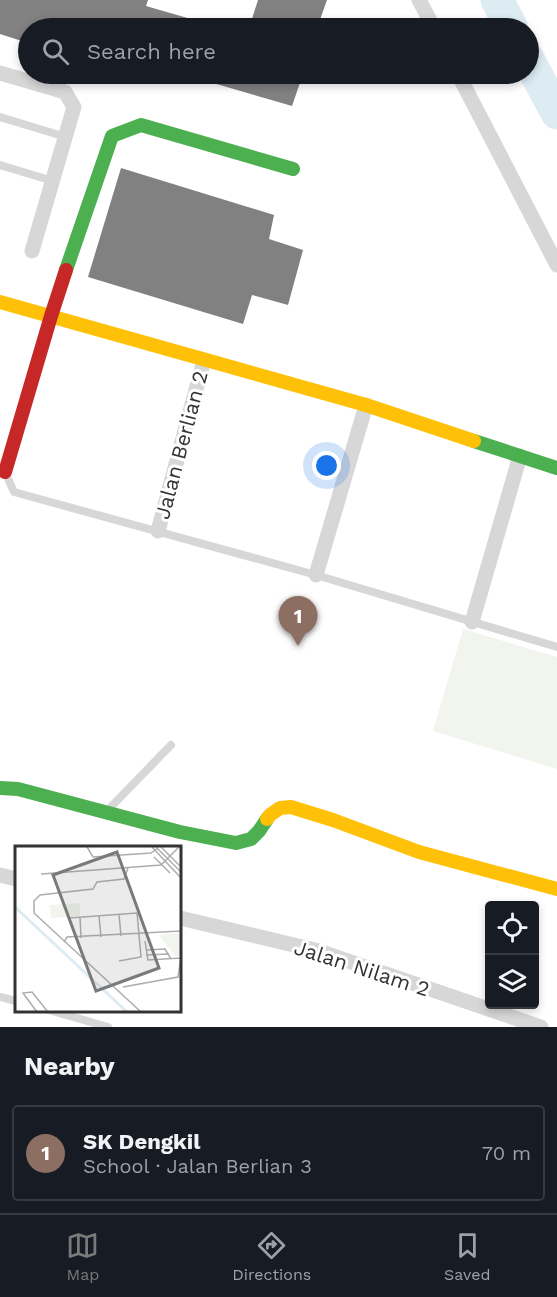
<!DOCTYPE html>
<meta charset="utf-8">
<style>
body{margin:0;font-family:"Work Sans",sans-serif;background:#20242c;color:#f1f3f6}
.controls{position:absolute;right:18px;bottom:18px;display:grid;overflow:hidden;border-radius:6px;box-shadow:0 3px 9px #0003}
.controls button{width:54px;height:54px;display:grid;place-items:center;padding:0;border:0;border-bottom:2px solid #363941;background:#171b24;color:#f1f3f6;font:30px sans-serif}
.you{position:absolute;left:327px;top:466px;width:21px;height:21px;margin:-15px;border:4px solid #fff;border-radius:50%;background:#1a73e8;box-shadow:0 0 0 9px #1a73e833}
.badge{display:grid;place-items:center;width:39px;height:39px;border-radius:50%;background:#7a7a7a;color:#fff;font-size:20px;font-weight:700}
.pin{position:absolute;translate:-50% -50px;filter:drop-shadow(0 2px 3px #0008)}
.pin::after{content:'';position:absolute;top:32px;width:21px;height:18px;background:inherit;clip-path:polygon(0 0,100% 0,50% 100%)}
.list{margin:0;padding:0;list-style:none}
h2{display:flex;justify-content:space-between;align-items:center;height:78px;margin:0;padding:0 24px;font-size:26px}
h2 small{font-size:20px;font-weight:400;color:#9ea1a6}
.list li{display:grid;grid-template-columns:39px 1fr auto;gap:18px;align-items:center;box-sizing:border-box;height:96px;margin:0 12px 12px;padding:0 12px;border:2px solid #363941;border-radius:6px}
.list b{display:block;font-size:22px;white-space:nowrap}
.list p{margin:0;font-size:20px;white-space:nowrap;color:#9ea1a6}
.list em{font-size:20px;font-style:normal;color:#9ea1a6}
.icon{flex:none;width:33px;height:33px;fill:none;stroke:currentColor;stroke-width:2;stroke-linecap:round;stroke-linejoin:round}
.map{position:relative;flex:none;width:557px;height:1027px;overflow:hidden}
.search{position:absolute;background:#171b24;box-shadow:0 3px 9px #0003;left:18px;right:18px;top:18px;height:66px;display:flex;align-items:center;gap:15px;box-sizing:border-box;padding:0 21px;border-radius:33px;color:#9ea1a6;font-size:22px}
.sheet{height:186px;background:#171b24}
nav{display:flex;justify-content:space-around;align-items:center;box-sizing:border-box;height:84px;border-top:2px solid #363941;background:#171b24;font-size:16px;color:#9ea1a6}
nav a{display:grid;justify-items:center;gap:3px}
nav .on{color:#7a7a7a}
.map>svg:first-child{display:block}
.green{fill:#f1f5ed}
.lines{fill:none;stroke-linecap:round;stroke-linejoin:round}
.river{stroke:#ddebf3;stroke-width:33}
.building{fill:#818181}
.lane{stroke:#d7d7d7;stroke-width:8}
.street{stroke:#d7d7d7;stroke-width:15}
.fast{stroke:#4caf50;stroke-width:14}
.slow{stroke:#ffc107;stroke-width:14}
.jam{stroke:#c62828;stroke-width:14}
.labels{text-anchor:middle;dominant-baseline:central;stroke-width:6;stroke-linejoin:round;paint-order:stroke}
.street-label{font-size:21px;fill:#333;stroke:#fff}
.inset-river{fill:none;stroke:#ddebf3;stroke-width:3}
.inset-road{fill:none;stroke:#adadad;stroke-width:1.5}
.view{fill:#7a7a7a;fill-opacity:0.15;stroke:#7a7a7a;stroke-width:3}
.inset-edge{fill:none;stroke:#333;stroke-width:3}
</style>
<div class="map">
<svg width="557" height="1027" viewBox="0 0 557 1027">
<rect width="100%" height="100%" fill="#fff"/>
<path class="green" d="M463 629 557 657V769L433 731Z"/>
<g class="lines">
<path class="river" d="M497 0 512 28
M528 59 557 113"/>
</g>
<path class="building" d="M0 0H148L146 6 222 28H28V43L0 34Z
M258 0H327L317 28H249Z
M182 74H303L292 106Z
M121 168 274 215 269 239 303 250 288 305 252 295 243 324 88 277Z"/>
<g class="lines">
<path class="lane" d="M0 117 66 137
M0 165 53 181
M6 474 14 492 316 575 557 647
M107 811 171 745
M0 997 16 1001
M49 1010 108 1027"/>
<path class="street" d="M419 0 434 28
M0 73 65 92 74 107 32 251
M458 74 557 265
M158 531 204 360
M316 575 366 405
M472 622 520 456
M0 875 16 879
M180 918 319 951 541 1027"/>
<path class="fast" d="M66 270 112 136 141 125 293 169
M474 441 557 468
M0 788 18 789 180 832 236 843 251 839 259 831 267 819"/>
<path class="slow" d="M0 302 366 405 474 441
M267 819 270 815 280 808 291 807 333 820 419 852 557 889"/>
<path class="jam" d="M5 472 51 316 66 270"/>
</g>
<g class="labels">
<g class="street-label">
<text transform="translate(181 445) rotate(-75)">Jalan Berlian 2</text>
<text transform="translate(362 968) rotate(18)">Jalan Nilam 2</text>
</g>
</g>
<g transform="translate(15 846)">
<rect width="166" height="166" fill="#fff"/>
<path d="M65 57V70L36 72 35 59ZM166 87V110H160L144 89Z" fill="#f1f5ed"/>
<path class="inset-river" d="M0 61 112 166"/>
<path class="inset-road" d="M72 1 78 11 136 7 143 2M137 1 166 32M141 1 166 26M146 1 165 20M139 11 155 27M113 22 109 33 82 36 78 43 25 49 19 55V67L126 166M26 28 146 19 164 1M104 68 106 90M84 70 86 91M65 71 66 92M54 72 122 67 126 111 104 115M130 95 133 114 166 112M49 96 52 91 166 85M131 104 150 103 156 113M131 109 154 108M108 141 163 131 166 112M22 166 8 147 17 146 33 166"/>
<path class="view" d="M102 6 144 122 81 145 38 29Z"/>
<rect width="166" height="166" class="inset-edge"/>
</g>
</svg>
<div class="controls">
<button><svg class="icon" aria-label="locate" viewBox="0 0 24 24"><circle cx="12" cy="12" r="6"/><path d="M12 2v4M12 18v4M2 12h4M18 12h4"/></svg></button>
<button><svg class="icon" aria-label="layers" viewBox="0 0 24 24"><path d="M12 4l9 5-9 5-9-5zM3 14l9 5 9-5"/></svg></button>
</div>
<div class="you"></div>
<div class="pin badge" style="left:298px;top:646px;background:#8d6e63">1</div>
<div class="search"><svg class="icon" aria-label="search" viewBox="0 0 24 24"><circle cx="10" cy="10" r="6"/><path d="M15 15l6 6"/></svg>Search here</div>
</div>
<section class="sheet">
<h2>Nearby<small></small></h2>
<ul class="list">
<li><span class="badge" style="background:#8d6e63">1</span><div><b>SK Dengkil</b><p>School · Jalan Berlian 3</p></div><em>70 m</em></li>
</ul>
</section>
<nav>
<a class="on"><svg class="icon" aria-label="map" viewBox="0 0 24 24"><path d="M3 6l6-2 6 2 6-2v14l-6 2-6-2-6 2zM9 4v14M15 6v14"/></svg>Map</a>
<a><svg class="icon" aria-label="directions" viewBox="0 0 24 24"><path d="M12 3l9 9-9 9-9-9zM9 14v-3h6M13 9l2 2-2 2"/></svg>Directions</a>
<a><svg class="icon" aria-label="saved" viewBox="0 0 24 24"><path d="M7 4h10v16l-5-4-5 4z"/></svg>Saved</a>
</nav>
